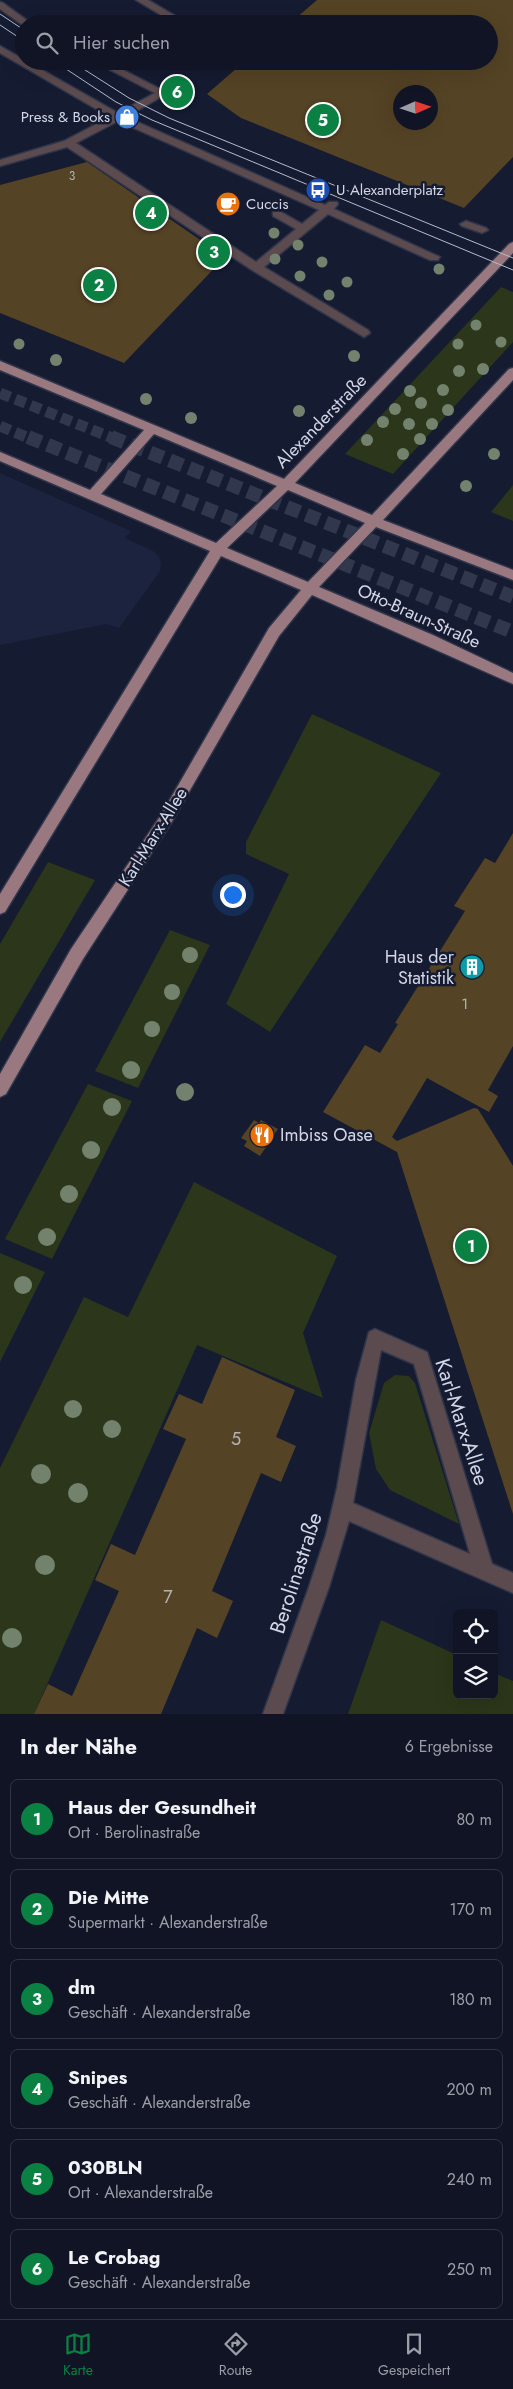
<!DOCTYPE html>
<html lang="de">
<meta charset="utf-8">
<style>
body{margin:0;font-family:Jost,sans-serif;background:#191d2d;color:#f1f3f6}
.controls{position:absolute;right:15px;bottom:15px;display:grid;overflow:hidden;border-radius:8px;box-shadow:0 5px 20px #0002}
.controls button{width:45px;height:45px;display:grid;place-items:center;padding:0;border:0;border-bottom:1px solid #303342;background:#101425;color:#f1f3f6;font:25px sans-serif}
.compass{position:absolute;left:393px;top:85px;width:45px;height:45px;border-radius:50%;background:#101425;box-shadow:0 5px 20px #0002;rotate:87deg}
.you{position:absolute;left:232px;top:894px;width:18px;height:18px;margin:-12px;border:4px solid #fff;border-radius:50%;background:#1a73e8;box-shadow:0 0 0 8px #1a73e833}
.badge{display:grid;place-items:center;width:32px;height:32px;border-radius:50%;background:#0b8043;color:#fff;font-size:16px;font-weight:700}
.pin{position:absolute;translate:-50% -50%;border:2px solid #fff;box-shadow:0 1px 5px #0006}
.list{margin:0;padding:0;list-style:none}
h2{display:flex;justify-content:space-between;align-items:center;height:65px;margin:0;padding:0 20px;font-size:21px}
h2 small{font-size:16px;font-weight:400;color:#9c9ea7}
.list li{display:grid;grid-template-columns:32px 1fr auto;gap:15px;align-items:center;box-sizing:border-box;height:80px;margin:0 10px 10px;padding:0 10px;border:1px solid #303342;border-radius:8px}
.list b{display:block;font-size:19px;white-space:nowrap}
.list p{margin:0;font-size:16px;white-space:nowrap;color:#9c9ea7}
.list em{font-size:16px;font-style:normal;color:#9c9ea7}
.icon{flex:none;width:28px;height:28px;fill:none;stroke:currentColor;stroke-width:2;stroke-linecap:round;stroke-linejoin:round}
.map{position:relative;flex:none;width:513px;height:1714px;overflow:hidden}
.search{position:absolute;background:#101425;box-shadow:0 5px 20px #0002;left:15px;right:15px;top:15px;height:55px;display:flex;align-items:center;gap:12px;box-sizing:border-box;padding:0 18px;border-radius:28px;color:#9c9ea7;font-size:19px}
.sheet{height:605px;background:#101425}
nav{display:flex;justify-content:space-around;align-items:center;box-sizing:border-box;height:70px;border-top:1px solid #303342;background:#101425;font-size:14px;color:#9c9ea7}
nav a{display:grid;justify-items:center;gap:2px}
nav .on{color:#0b8043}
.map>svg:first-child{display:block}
.built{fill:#1b233f}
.green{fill:#2b361a}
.building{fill:#554325;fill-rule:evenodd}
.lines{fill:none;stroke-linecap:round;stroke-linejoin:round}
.major-tunnel-far1{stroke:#31374c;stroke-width:11;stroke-dasharray:11 5.5;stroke-linecap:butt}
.major-tunnel{stroke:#31374c;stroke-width:14;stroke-dasharray:14 7;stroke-linecap:butt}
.minor-casing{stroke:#2f354a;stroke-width:3}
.major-casing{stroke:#2f354a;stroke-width:3}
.minor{fill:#5b4a4e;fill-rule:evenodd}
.major{fill:#9a787f;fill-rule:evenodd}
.tram{stroke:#b6bccc;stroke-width:1}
.tree{fill:#72826c}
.labels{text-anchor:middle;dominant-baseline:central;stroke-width:5;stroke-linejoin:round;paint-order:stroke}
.far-number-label{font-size:12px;fill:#b2b2b6}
.far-poi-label{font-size:15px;fill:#d1d7e6;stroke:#151b31;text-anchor:start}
.number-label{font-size:15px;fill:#b2b2b6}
.street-label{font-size:18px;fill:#d1d7e6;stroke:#151b31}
.poi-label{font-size:18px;fill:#d1d7e6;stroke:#151b31;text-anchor:end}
.near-number-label{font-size:18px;fill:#b2b2b6}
.near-street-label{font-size:21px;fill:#d1d7e6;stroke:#151b31}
</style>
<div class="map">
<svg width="513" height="1714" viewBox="0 0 513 1714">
<rect width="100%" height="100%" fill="#151b31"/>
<path class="built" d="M0 473 131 531 125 538 153 551 159 556 161 564 160 571 119 628 106 624 0 645Z"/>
<path class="green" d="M501 287 513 292V342L393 474 345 454Z
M513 485V521L491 512Z
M312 714 441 773 270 1032 226 1004 289 874 246 854V842Z
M48 862 95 880 0 1042V944Z
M170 930 210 945 138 1088 95 1071Z
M88 1084 132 1101 52 1259 5 1239Z
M194 1182 337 1256 303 1333 323 1398 197 1345 34 1714H0V1468L84 1297 128 1317Z
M0 1253 45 1272 0 1362Z
M395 1375 409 1376 415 1383 459 1524 390 1490 376 1469 369 1433 384 1383Z
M381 1620 457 1655V1695H494V1673L513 1681V1714H348Z"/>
<path class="building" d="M317 0H513V157L464 208 241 118 207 94 245 61H489V24H289ZM400 92H430V122H400Z
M98 112 108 118 93 126 84 119Z
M87 162 225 257 124 363 0 313V185Z
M513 833V1046L488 1090 498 1096 489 1112 427 1078 392 1137 397 1141 474 1108 478 1109 513 1166V1514L397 1152 323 1112 365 1045 380 1053 398 1024 395 1023 465 911 454 906 485 858 495 863Z
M254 1120 259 1123 261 1120 278 1129 260 1156 244 1146 247 1141 241 1138Z
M222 1357 295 1390 276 1437 296 1446 281 1482 261 1473 212 1591 233 1601 217 1638 197 1628 161 1714H34L48 1684 72 1696 119 1591 95 1580 111 1544 135 1555 186 1439 163 1429 179 1394 202 1404Z"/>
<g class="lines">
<path class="major-tunnel-far1" d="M0 393 115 439
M0 426 31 439"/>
<path class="major-tunnel" d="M28 437 513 632
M111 437 513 597"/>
<defs>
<path id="minor" d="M136 0H148L189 24H176Z
M0 2 3 3 32 24H24V26L0 9Z
M0 46 118 113 155 93 93 61H106L168 93 126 117 325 205 329 202H337L338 204 334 209 440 257 438 260H430L328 214 264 267 368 330 370 333 364 337 252 270 67 147 0 166V160L64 141 110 117 0 53ZM118 121 319 210 302 224 281 212H273V216L296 229 256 262 76 143Z
M466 221 486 228 488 230 482 233 462 226 460 224Z
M375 1329 427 1352 492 1564 513 1573V1593L349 1521 329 1587 283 1714H263L309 1587 326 1535 337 1488 356 1380 369 1332ZM381 1350 414 1364 470 1554 353 1503Z"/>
<path id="major" d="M513 242V253L295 483 372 515 509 369 513 368V380L383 520 513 570V580L376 527 319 587 433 635 513 673V684L312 595 279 636 171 823 83 959 6 1094 0 1097V1074L71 949 161 815 269 628 301 590 221 556 5 912 0 914V894L210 551 0 461V452L90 490 144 430 0 370V361L284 479 509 244ZM154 434 277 486 216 543 101 494ZM288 490 365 523 308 582 227 548Z"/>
</defs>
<use href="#minor" class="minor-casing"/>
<use href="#major" class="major-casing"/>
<use href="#minor" class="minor"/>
<use href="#major" class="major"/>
<path class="tram" d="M0 14 24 30
M0 25 24 41
M54 61 116 102 152 120 513 270
M71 61 129 98 169 118 513 258"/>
</g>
<g class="tree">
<circle cx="274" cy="233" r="5.5"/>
<circle cx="298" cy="245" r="5.5"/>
<circle cx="275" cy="259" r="5.5"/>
<circle cx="322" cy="262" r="5.5"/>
<circle cx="439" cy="269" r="5.5"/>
<circle cx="300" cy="276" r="5.5"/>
<circle cx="347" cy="282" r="5.5"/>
<circle cx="329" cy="295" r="5.5"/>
<circle cx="476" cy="325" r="5.5"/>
<circle cx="501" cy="342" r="5.5"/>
<circle cx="19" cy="344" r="5.5"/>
<circle cx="458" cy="344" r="5.5"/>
<circle cx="354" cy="356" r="6"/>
<circle cx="56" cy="360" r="6"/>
<circle cx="483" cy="369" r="6"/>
<circle cx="459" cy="371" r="6"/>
<circle cx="443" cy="390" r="6"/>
<circle cx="410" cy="391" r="6"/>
<circle cx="146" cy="399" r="6"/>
<circle cx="421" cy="403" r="6"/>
<circle cx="395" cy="409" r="6"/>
<circle cx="448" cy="410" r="6"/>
<circle cx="299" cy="411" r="6"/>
<circle cx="191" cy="418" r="6"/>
<circle cx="383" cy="422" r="6"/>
<circle cx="409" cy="424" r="6"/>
<circle cx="432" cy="424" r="6"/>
<circle cx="420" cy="439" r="6"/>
<circle cx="367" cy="440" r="6"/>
<circle cx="403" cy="454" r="6"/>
<circle cx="494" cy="454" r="6"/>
<circle cx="466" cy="486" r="6"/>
<circle cx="190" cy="955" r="8"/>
<circle cx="172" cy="992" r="8"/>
<circle cx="152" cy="1029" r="8"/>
<circle cx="131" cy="1070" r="9"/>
<circle cx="185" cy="1092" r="9"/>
<circle cx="112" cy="1107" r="9"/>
<circle cx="91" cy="1150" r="9"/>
<circle cx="69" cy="1194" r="9"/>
<circle cx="47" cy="1237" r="9"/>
<circle cx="23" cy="1285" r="9"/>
<circle cx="73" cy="1409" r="9"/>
<circle cx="112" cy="1429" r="9"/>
<circle cx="41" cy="1474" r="10"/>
<circle cx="78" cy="1493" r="10"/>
<circle cx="45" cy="1565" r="10"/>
<circle cx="12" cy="1638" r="10"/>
</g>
<defs>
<symbol id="shop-disc" viewBox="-11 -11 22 22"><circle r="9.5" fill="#3f7fe0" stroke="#151b31"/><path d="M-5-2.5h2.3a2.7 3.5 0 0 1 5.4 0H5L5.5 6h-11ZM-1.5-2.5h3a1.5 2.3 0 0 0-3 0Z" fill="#fff"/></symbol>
<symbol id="bus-disc" viewBox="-11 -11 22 22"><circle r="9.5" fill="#1a4fb4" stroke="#151b31"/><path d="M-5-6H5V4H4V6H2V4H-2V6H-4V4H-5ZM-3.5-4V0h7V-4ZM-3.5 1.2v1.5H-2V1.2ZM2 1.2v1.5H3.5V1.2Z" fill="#fff"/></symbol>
<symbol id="cafe-disc" viewBox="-11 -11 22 22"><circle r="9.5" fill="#e8710a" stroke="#151b31"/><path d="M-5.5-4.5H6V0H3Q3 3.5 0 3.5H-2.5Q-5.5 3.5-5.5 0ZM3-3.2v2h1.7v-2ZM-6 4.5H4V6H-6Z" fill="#fff"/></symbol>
<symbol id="building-disc" viewBox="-11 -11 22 22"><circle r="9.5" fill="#0f9aa8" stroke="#151b31"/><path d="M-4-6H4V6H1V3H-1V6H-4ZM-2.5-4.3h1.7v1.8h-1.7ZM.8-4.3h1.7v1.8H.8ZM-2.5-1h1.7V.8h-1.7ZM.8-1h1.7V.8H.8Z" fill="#fff"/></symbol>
<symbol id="restaurant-disc" viewBox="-11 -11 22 22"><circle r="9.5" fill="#e8710a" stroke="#151b31"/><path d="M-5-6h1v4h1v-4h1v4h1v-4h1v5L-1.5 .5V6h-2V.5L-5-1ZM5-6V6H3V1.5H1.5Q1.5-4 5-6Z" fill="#fff"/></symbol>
</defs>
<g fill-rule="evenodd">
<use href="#shop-disc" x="113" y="103" width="28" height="28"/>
<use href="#bus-disc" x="304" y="176" width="28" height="28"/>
<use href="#cafe-disc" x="214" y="190" width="28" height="28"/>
<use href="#building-disc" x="458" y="953" width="28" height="28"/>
<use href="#restaurant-disc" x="248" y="1121" width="28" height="28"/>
</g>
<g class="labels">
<g class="far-number-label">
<text x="72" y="176">3</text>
</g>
<g class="far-poi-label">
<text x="110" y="117" text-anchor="end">Press &amp; Books</text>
<text x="336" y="190">U Alexanderplatz</text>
<text x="246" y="204">Cuccis</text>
</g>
<g class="number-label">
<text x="465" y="1004">1</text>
</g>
<g class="street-label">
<text transform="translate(321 421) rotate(-46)">Alexanderstraße</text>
<text transform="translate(419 616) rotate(24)">Otto-Braun-Straße</text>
<text transform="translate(153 837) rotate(-58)">Karl-Marx-Allee</text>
</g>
<g class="poi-label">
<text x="454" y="957">Haus der<tspan x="454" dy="21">Statistik</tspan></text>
<text x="280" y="1135" text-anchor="start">Imbiss Oase</text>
</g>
<g class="near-number-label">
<text x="236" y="1439">5</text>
<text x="168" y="1597">7</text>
</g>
<g class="near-street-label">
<text transform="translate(462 1422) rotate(72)">Karl-Marx-Allee</text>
<text transform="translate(296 1573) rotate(-72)">Berolinastraße</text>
</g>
</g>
</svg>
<div class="controls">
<button><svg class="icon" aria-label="locate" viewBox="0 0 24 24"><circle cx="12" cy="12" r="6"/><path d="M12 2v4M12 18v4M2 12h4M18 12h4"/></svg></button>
<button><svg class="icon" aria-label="layers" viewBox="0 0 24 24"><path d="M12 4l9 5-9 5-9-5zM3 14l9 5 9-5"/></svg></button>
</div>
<svg class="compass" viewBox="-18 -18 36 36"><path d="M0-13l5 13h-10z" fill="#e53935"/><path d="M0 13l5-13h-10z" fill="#9c9ea7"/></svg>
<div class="you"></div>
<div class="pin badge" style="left:471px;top:1246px">1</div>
<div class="pin badge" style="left:99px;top:285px">2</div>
<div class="pin badge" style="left:214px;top:252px">3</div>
<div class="pin badge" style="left:151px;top:213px">4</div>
<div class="pin badge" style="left:323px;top:120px">5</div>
<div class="pin badge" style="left:177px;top:92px">6</div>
<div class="search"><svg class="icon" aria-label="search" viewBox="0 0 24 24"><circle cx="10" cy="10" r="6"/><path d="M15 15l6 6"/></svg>Hier suchen</div>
</div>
<section class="sheet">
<h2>In der Nähe<small>6 Ergebnisse</small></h2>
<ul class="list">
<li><span class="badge">1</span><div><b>Haus der Gesundheit</b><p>Ort · Berolinastraße</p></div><em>80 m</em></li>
<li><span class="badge">2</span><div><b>Die Mitte</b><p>Supermarkt · Alexanderstraße</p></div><em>170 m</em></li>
<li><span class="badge">3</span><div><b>dm</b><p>Geschäft · Alexanderstraße</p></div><em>180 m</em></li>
<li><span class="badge">4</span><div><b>Snipes</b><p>Geschäft · Alexanderstraße</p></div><em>200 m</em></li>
<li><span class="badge">5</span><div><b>030BLN</b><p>Ort · Alexanderstraße</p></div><em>240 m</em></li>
<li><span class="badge">6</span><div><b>Le Crobag</b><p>Geschäft · Alexanderstraße</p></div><em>250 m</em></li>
</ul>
</section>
<nav>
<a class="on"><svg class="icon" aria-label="map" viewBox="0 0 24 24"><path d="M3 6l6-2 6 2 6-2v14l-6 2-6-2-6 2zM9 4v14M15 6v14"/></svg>Karte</a>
<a><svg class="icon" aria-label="directions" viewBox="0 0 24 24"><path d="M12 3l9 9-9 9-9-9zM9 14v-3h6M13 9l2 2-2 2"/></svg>Route</a>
<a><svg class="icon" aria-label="saved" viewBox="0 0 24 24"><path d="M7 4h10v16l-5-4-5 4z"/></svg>Gespeichert</a>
</nav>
